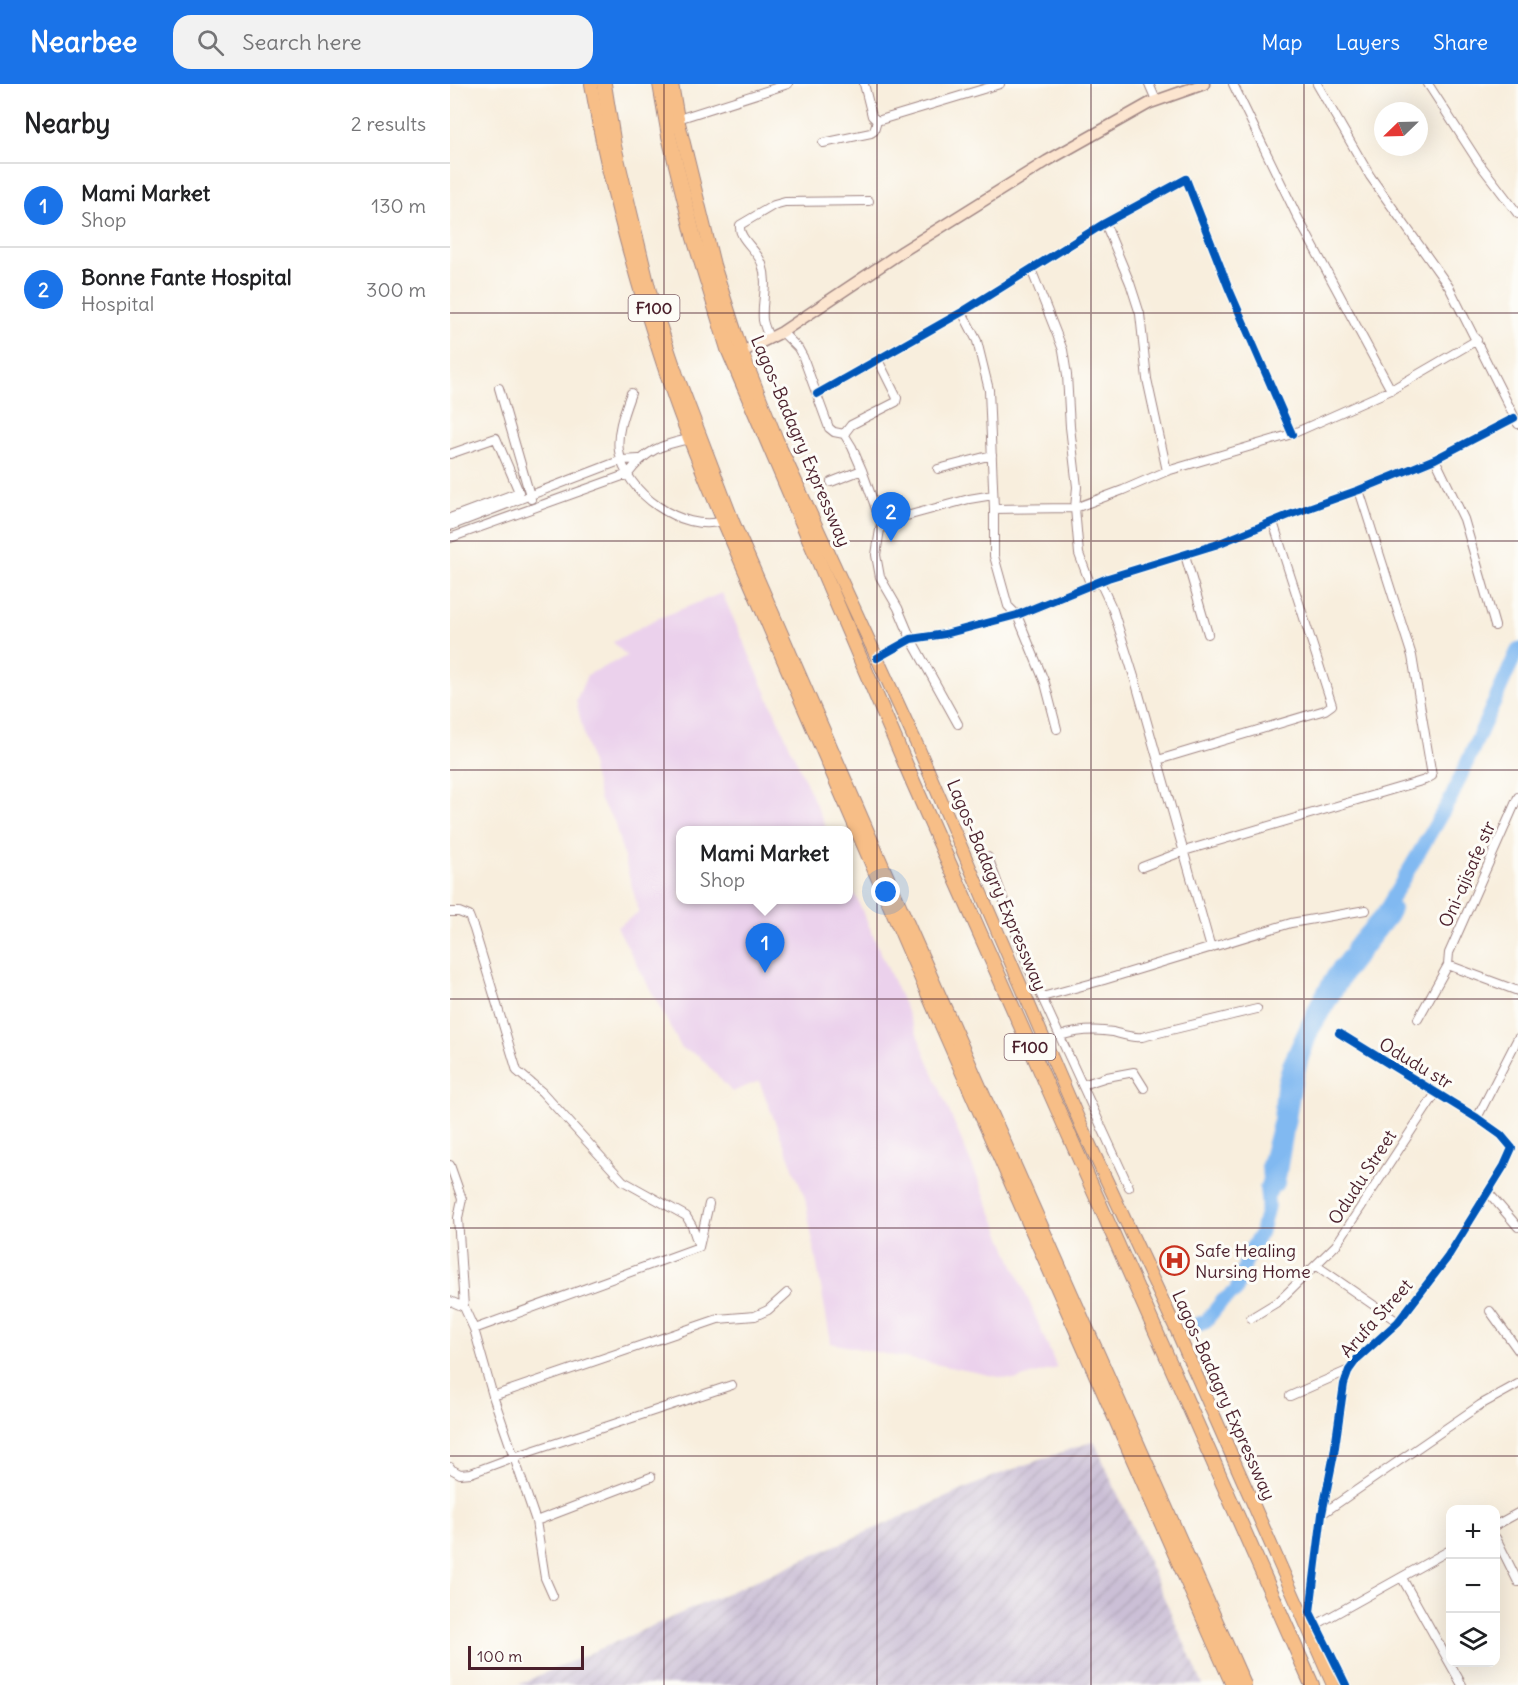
<!DOCTYPE html>
<meta charset="utf-8">
<style>
body{margin:0;font-family:Delius,sans-serif;background:#f2f2f2;color:#202124}
.controls{position:absolute;right:18px;bottom:18px;display:grid;overflow:hidden;border-radius:12px;box-shadow:0 6px 24px #0002}
.controls button{width:54px;height:54px;display:grid;place-items:center;padding:0;border:0;border-bottom:2px solid #e0e0e0;background:#fff;color:#202124;font:30px sans-serif}
.compass{position:absolute;left:924px;top:18px;width:54px;height:54px;border-radius:50%;background:#fff;box-shadow:0 6px 24px #0002;rotate:247deg}
.scale{position:absolute;left:18px;bottom:15px;width:116px;box-sizing:border-box;padding-left:6px;border:3px solid #4a1f2b;border-top:0;font-size:16px;line-height:21px;white-space:nowrap;color:#4a1f2b;-webkit-text-stroke:4px #fdfcf7;paint-order:stroke}
.you{position:absolute;left:436px;top:808px;width:21px;height:21px;margin:-15px;border:4px solid #fff;border-radius:50%;background:#1a73e8;box-shadow:0 0 0 9px #1a73e833}
.badge{display:grid;place-items:center;width:39px;height:39px;border-radius:50%;background:#1a73e8;color:#fff;font-size:20px;font-weight:700}
.pin{position:absolute;translate:-50% -50px;filter:drop-shadow(0 2px 3px #0008)}
.pin::after{content:'';position:absolute;top:32px;width:21px;height:18px;background:inherit;clip-path:polygon(0 0,100% 0,50% 100%)}
.popup{position:absolute;left:226px;top:742px;width:177px;height:78px;box-sizing:border-box;display:grid;place-content:center;border-radius:12px;background:#fff;filter:drop-shadow(0 2px 4px #0005);font-size:20px;white-space:nowrap;color:#757577}
.popup b{font-size:22px;color:#202124}
.popup::after{content:'';position:absolute;left:50%;top:100%;margin-left:-12px;border:12px solid transparent;border-top-color:#fff}
.list{margin:0;padding:0;list-style:none}
h2{display:flex;justify-content:space-between;align-items:center;height:78px;margin:0;padding:0 24px;font-size:26px}
h2 small{font-size:20px;font-weight:400;color:#757577}
.list li{display:grid;grid-template-columns:39px 1fr auto;gap:18px;align-items:center;box-sizing:border-box;height:84px;padding:0 24px;border-top:2px solid #e0e0e0}
.list b{display:block;font-size:22px;white-space:nowrap}
.list p{margin:0;font-size:20px;white-space:nowrap;color:#757577}
.list em{font-size:20px;font-style:normal;color:#757577}
.icon{flex:none;width:33px;height:33px;fill:none;stroke:currentColor;stroke-width:2;stroke-linecap:round;stroke-linejoin:round}
.map{position:relative;flex:none;width:1068px;height:1601px;overflow:hidden}
header{display:flex;align-items:center;gap:36px;box-sizing:border-box;height:84px;padding:0 30px;background:#1a73e8;color:#fff}
header strong{font-size:28px}
nav{display:flex;gap:33px;margin-inline-start:auto;font-size:21px}
.search{width:420px;height:54px;background:#f2f2f2;display:flex;align-items:center;gap:15px;box-sizing:border-box;padding:0 21px;border-radius:18px;color:#757577;font-size:22px}
main{display:flex}
aside{flex:1;background:#fff}
.map>svg:first-child{display:block}
.built{fill:#ebd1ec}
.industrial{fill:url(#industrial-furrows)}
.lines{fill:none;stroke-linecap:round;stroke-linejoin:round}
.river{stroke:#81b9f1;stroke-width:14}
.street-casing{stroke:#a18684;stroke-width:10}
.secondary-casing{stroke:#a18684;stroke-width:13}
.primary-casing{stroke:#a18684;stroke-width:14}
.highway-casing{stroke:#a18684;stroke-width:16}
.street{stroke:#fff;stroke-width:8}
.secondary{stroke:#fce5cf;stroke-width:10}
.primary{stroke:#f7be87;stroke-width:12}
.highway{stroke:#f7be87;stroke-width:14}
.cycleway-casing{stroke:#fdfcf7;stroke-width:11}
.cycleway{stroke:#0057b8;stroke-width:8}
.grid{fill:none;stroke:#4a1f2b;stroke-width:1.5;stroke-opacity:0.55}
.labels{text-anchor:middle;dominant-baseline:central;stroke-width:6;stroke-linejoin:round;paint-order:stroke}
.shield{fill:#fdfcf7;stroke:#806168;stroke-width:1.5}
.shield-label{font-size:16px;font-weight:bold;fill:#4a1f2b}
.street-label{font-size:18px;fill:#4a1f2b;stroke:#fdfcf7}
.poi-label{font-size:18px;fill:#4a1f2b;stroke:#fdfcf7;text-anchor:start}
</style>
<header>
<strong>Nearbee</strong>
<div class="search"><svg class="icon" aria-label="search" viewBox="0 0 24 24"><circle cx="10" cy="10" r="6"/><path d="M15 15l6 6"/></svg>Search here</div>
<nav><a>Map</a><a>Layers</a><a>Share</a></nav>
</header>
<main>
<aside>
<h2>Nearby<small>2 results</small></h2>
<ul class="list">
<li><span class="badge">1</span><div><b>Mami Market</b><p>Shop</p></div><em>130 m</em></li>
<li><span class="badge">2</span><div><b>Bonne Fante Hospital</b><p>Hospital</p></div><em>300 m</em></li>
</ul>
</aside>
<div class="map">
<svg width="1068" height="1601" viewBox="0 0 1068 1601">
<defs>
<pattern id="industrial-furrows" width="10" height="10" patternUnits="userSpaceOnUse" patternTransform="scale(1.5)"><rect width="10" height="10" fill="#cbbfd6"/><path d="M-1 1l2-2M0 10L10 0M9 11l2-2" fill="none" stroke="#b0a4b8"/></pattern>
</defs>
<rect width="100%" height="100%" fill="#fdfcf7"/>
<filter id="ink" filterUnits="userSpaceOnUse"><feTurbulence type="fractalNoise" baseFrequency=".0167" numOctaves="2"/><feDisplacementMap in="SourceGraphic" scale="12" xChannelSelector="R" yChannelSelector="G"/><feConvolveMatrix kernelMatrix="1 2 1 2 8 2 1 2 1" color-interpolation-filters="sRGB"/></filter>
<filter id="wash" filterUnits="userSpaceOnUse"><feTurbulence type="fractalNoise" baseFrequency=".008" numOctaves="4" result="noise"/><feDisplacementMap in="SourceGraphic" scale="24" xChannelSelector="R" yChannelSelector="G"/><feGaussianBlur stdDeviation="1.35" result="paint"/><feColorMatrix in="noise" values="0 0 0 0 0 0 0 0 0 0 0 0 0 0 0 0 0 1.4 0 .05"/><feComposite in="paint" operator="in"/></filter>
<g filter="url(#wash)">
<rect width="100%" height="100%" fill="#f8eedd"/>
<path class="built" d="M272 509 377 746H231V816H399V797L466 948 607 1284 564 1296 381 1259 355 1114 309 997 282 1008 248 971 232 965 167 843 189 828 164 737 150 717 126 617 137 591 177 572 163 558 204 536Z"/>
<path class="industrial" d="M644 1357 753 1601H67L547 1391Z"/>
<g class="lines">
<path class="river" d="M820 1108 819 1106 828 1099 845 998 853 971 862 947 898 887 940 833 944 825
M745 1241 756 1237 772 1217 786 1207 799 1168 811 1149 818 1121 816 1104 819 1096 818 1081 830 1036 833 1003 839 981 870 914 884 890 897 873 901 872 903 863 934 828 1001 714 1068 565"/>
</g>
</g>
<g filter="url(#ink)">
<g class="lines">
<defs>
<path id="street" d="M414 0 422 32 427 37 550 0
M699 0 706 16
M783 0 848 134 941 306
M867 0 920 92 999 203 1068 340
M978 0 1029 79 1068 130
M228 35 338 0
M373 59 421 49 424 47 427 37
M655 139 680 199 690 230 697 295 717 387
M581 185 613 266 617 291 620 343 627 403 625 424 629 470 641 502
M512 228 527 257 539 306 544 425V472L558 522 567 531 595 599 607 645
M332 248 348 264 353 273 379 344 384 348 394 350 402 363 412 386 431 439 426 471 430 493 448 524 461 555 508 640
M319 254C317 248 314 242 313 236 311 216 319 201 312 180 307 165 288 155 290 141L324 121 335 118 419 117
M49 304 81 415
M181 309C175 326 166 348 169 367 175 409 232 449 273 437
M367 310 512 228 655 139 736 95 779 205 842 350
M394 350 401 341 446 318 447 314 428 276
M0 370 46 354 69 408 0 434
M985 375 1014 435 1045 542
M488 385 542 371
M381 398 412 386
M544 425 625 424 673 406 717 387 842 350 941 306 1027 256
M431 439 519 415 543 411
M0 442 172 376 189 375
M0 454 178 390C196 366 211 361 239 355
M735 471 758 550
M650 498 663 526 685 596 761 864
M427 574 461 555 495 550 567 531 658 494 765 461 839 431 909 406 985 375 1064 334
M708 676 875 626 882 621 823 438
M538 773 578 883 679 1103
M692 783 734 767 975 696 982 692 962 572 909 406
M0 828H9L19 832 24 845 67 987 92 1008 173 1097 236 1132 242 1142 249 1163
M998 881 1068 907
M592 913 654 896 841 839 916 826
M968 935 998 881 999 869 1068 713
M889 949 1027 1034 1051 1051 1062 1064 1054 1082 997 1174 948 1238 907 1275 899 1286 894 1300 884 1370 872 1430 860 1528 896 1601
M610 952C628 946 645 945 663 948 674 951 681 954 692 953L807 925
M632 1001 657 993 684 988 694 1004
M1027 1034 1068 954
M0 1081 12 1115 8 1134 14 1223
M1038 1108 1068 1143
M867 1182 948 1238
M0 1217 14 1223 24 1245 43 1312 86 1437 95 1494 103 1512
M1040 1227 1068 1266
M801 1234 829 1217 886 1161 986 1009
M24 1245 249 1163 259 1120
M43 1312 268 1235 305 1232 318 1226 337 1209
M840 1312 899 1286
M0 1383 1 1385 10 1390 21 1389 64 1373 282 1301
M872 1430 1030 1321 1068 1300
M86 1437 201 1393
M1046 1441 1068 1429
M1046 1454 1068 1498
M952 1494 1012 1601
M862 1543 1000 1466"/>
<path id="secondary" d="M292 268 332 248 453 167 597 77 700 19 754 0"/>
<path id="primary" d="M141 0C159 103 188 206 221 305 236 350 255 394 273 437L489 937 782 1601
M222 0 228 35 264 181 292 268 330 363 468 663 634 1048 726 1245 883 1601"/>
<path id="highway" d="M154 0 164 62 202 220 226 291 283 440 461 849 794 1601
M210 0 219 52 244 154 278 265 464 700 862 1601
M342 400 355 420"/>
</defs>
<use href="#street" class="street-casing"/>
<use href="#secondary" class="secondary-casing"/>
<use href="#primary" class="primary-casing"/>
<use href="#highway" class="highway-casing"/>
<use href="#street" class="street"/>
<use href="#secondary" class="secondary"/>
<use href="#primary" class="primary"/>
<use href="#highway" class="highway"/>
<defs>
<path id="cycleway" d="M367 310 512 228 655 139 736 95 779 205 842 350
M427 574 461 555 495 550 567 531 658 494 765 461 839 431 909 406 985 375 1064 334
M889 949 1027 1034 1051 1051 1062 1064 1054 1082 997 1174 948 1238 907 1275 899 1286 894 1300 884 1370 872 1430 860 1528 896 1601"/>
</defs>
<use href="#cycleway" class="cycleway-casing"/>
<use href="#cycleway" class="cycleway"/>
</g>
</g>
<path class="grid" d="M214 0V1601M427 0V1601M641 0V1601M854 0V1601M0 229H1068M0 457H1068M0 686H1068M0 915H1068M0 1144H1068M0 1372H1068"/>
<defs>
<symbol id="hospital-ring" viewBox="-11 -11 22 22"><circle r="9.5" fill="#fdfcf7" stroke="#c8321e" stroke-width="1.5"/><path d="M-5-5h3v3.5h4V-5h3V5h-3V1.5h-4V5h-3Z" fill="#c8321e"/></symbol>
</defs>
<g fill-rule="evenodd">
<use href="#hospital-ring" x="708" y="1160" width="33" height="33"/>
</g>
<g class="labels">
<g class="shield">
<rect x="178.5" y="211" width="51" height="26" rx="4.5"/>
<rect x="554.5" y="950" width="51" height="26" rx="4.5"/>
</g>
<g class="shield-label">
<text x="204" y="224">F100</text>
<text x="580" y="963">F100</text>
</g>
<g class="street-label">
<text transform="translate(351 357) rotate(67)">Lagos-Badagry Expressway</text>
<text transform="translate(1017 790) rotate(-66)">Oni-ajisafe str</text>
<text transform="translate(547 801) rotate(67)">Lagos-Badagry Expressway</text>
<text transform="translate(966 979) rotate(31)">Odudu str</text>
<text transform="translate(912 1093) rotate(-57)">Odudu Street</text>
<text transform="translate(926 1234) rotate(-48)">Arufa Street</text>
<text transform="translate(774 1311) rotate(66)">Lagos-Badagry Expressway</text>
</g>
<g class="poi-label">
<text x="745" y="1166">Safe Healing<tspan x="745" dy="21">Nursing Home</tspan></text>
</g>
</g>
</svg>
<div class="controls">
<button>+</button>
<button>−</button>
<button><svg class="icon" aria-label="layers" viewBox="0 0 24 24"><path d="M12 4l9 5-9 5-9-5zM3 14l9 5 9-5"/></svg></button>
</div>
<svg class="compass" viewBox="-18 -18 36 36"><path d="M0-13l5 13h-10z" fill="#e53935"/><path d="M0 13l5-13h-10z" fill="#757577"/></svg>
<div class="scale">100 m</div>
<div class="you"></div>
<div class="pin badge" style="left:315px;top:889px">1</div>
<div class="popup"><b>Mami Market</b>Shop</div>
<div class="pin badge" style="left:441px;top:458px">2</div>
</div>
</main>
